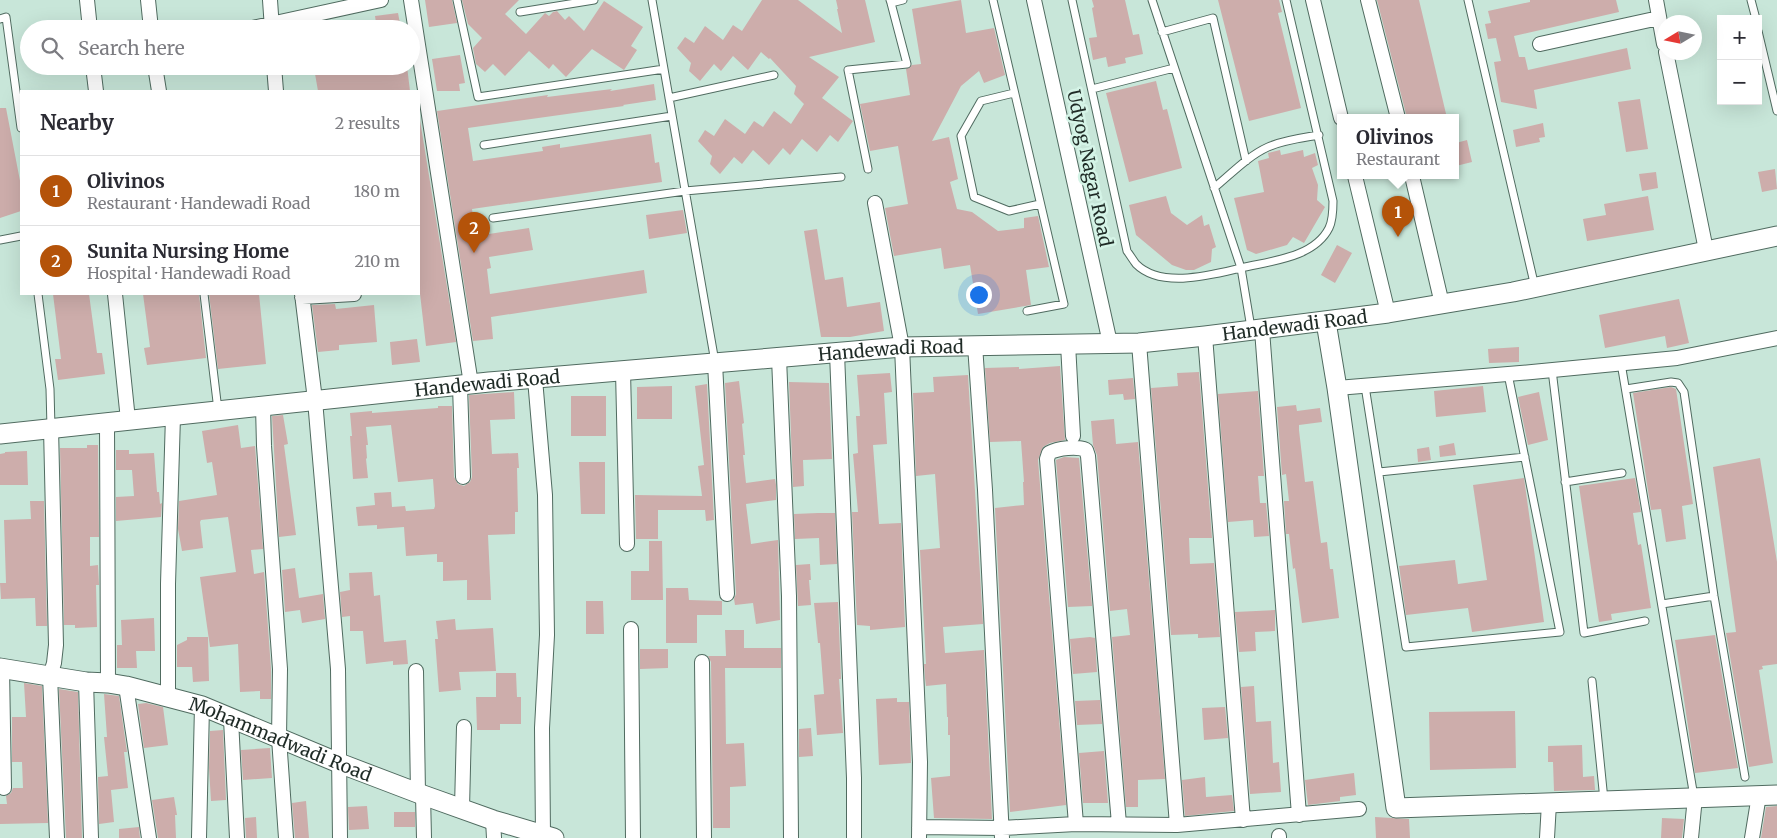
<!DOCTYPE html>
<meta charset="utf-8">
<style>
body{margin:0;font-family:Merriweather,serif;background:#f7f7f7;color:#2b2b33}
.controls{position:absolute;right:15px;top:15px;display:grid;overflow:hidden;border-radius:0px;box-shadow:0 5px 20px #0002}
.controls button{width:45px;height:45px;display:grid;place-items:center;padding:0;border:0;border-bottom:1px solid #e1e1e2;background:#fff;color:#2b2b33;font:25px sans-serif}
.compass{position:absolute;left:1657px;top:15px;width:45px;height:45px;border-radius:50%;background:#fff;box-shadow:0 5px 20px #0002;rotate:260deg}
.you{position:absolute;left:978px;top:294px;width:18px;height:18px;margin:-12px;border:4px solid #fff;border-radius:50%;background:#1a73e8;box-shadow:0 0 0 8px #1a73e833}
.badge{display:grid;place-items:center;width:32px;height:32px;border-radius:50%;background:#b45309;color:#fff;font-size:16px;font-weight:700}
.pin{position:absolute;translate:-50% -41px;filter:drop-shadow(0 1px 2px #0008)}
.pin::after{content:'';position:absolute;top:26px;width:18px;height:15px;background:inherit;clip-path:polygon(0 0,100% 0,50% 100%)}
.popup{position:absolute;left:1337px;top:114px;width:122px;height:65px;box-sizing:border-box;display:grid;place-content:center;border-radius:0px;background:#fff;filter:drop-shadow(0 1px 4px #0005);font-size:16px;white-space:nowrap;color:#7c7c81}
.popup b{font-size:19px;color:#2b2b33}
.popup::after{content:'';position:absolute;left:50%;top:100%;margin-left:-10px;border:10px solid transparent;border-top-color:#fff}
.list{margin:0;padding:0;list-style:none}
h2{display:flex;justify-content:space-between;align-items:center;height:65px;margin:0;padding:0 20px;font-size:21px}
h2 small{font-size:16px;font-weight:400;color:#7c7c81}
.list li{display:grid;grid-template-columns:32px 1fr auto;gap:15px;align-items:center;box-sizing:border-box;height:70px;padding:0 20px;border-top:1px solid #e1e1e2}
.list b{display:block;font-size:19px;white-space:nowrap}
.list p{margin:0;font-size:16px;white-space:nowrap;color:#7c7c81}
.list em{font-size:16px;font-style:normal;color:#7c7c81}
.icon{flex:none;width:28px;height:28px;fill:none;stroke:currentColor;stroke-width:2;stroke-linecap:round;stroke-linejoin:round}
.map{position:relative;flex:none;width:1777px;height:838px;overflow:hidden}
.search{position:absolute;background:#fff;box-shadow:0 5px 20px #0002;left:20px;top:20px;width:400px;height:55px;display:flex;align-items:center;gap:12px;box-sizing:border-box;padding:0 18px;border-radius:28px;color:#7c7c81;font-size:19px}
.panel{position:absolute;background:#fff;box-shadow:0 5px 20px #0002;left:20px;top:90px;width:400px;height:205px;border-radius:0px}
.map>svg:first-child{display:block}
.building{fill:#cdadab}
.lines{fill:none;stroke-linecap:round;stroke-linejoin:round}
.lane-casing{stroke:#506b60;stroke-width:9}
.street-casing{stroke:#506b60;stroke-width:16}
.secondary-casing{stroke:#506b60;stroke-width:21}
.lane{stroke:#fff;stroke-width:7}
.street{stroke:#fff;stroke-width:14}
.secondary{stroke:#fff;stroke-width:19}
.labels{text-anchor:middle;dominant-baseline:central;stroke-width:5;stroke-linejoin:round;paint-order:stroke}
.street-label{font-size:18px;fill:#1f2b26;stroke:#d5f4e7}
</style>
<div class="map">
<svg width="1777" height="838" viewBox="0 0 1777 838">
<rect width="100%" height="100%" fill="#c8e6d9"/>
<path class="building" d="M425 0H452L457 23 429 27Z
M462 0H519L505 14 526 34 545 13 549 16 553 12 557 11 565 20 569 16 584 31 604 1 643 27 631 46 637 50 624 70 592 49 566 77 553 64 549 69 529 51 505 76 493 64 485 72 476 64 473 48 482 38 468 24Z
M762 0H798L842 33 837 9H838L836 0H865L875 42 809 57 839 77 822 98 853 121 838 142 830 135 817 152 802 139 790 155 783 148 769 165 753 150 742 164 734 157 720 174 710 164 712 156 698 141 705 130 714 136 725 119 745 134 754 121 763 127 774 111 791 124 804 104 794 94 796 86 770 58 769 59 761 52 748 70 733 56 721 71 714 64 700 81 689 71 691 63 677 48 685 37 694 43 705 26 723 40 733 25 742 31Z
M961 0 966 33 994 28 1005 75 984 83 979 71 961 86 932 141 949 137 958 179 950 182 957 209 972 212 998 231 1024 228V218L1038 216 1049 267 1026 270 1031 305 978 314 970 265 944 269 941 248 894 256 885 208 908 204 898 146 870 151 860 104 910 95 906 69 912 65 921 64 912 9Z
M1092 0H1125L1133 35 1139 34 1143 54 1125 58 1126 63 1108 67 1106 57 1093 60 1089 38 1097 37 1092 8 1094 7Z
M1218 0H1279L1282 12 1278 13 1301 108 1249 121Z
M1377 0H1419L1447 118H1407Z
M1530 0H1616L1619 12 1514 36 1519 57H1525L1528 70 1627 48 1631 69 1534 90 1537 109 1501 102 1494 62 1501 61 1496 38 1488 39 1485 24 1491 23 1488 11 1530 2Z
M398 13 401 29H377L375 16Z
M460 55 465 83 459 84 460 91H437L432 59Z
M323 66H407L410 91H318L314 68Z
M1156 81 1163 110 1167 109 1182 168 1129 182 1106 93Z
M654 84 656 100 623 105 624 106 468 128 473 161 543 151 542 147 560 144V148L651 134 655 163 659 162 662 182 472 209 476 236 529 228 533 250 489 257 491 268 487 269 490 294 644 270 647 293 491 317 493 339 473 341 437 111 548 95 547 97 612 89 610 91Z
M1640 99 1648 149 1626 152 1618 102Z
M0 108H6L21 186V211L0 218Z
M419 114 456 342 426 346 419 285Z
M1543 123 1545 137 1539 138 1540 142 1516 147 1513 130Z
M1467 140 1472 162 1456 166V143Z
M1280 150 1281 155 1303 150 1304 157 1315 153 1318 165 1312 168 1318 185 1317 200 1325 207 1304 243 1293 237 1287 245 1256 254 1247 250 1234 198 1264 192 1258 161 1269 158 1268 153Z
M1775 169 1777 189 1762 192 1758 172Z
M1656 172 1658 188 1642 191 1639 174Z
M1166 196 1171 213 1187 225 1202 215 1204 226 1209 224 1216 247 1212 249 1211 262 1194 270H1186L1172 265 1136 235 1129 205Z
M1648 196 1654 230 1587 241 1583 219 1606 215 1604 204Z
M683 210 687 233 649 239 646 215Z
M817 229 825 280 843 277 847 307 880 302 884 331 850 337H821L804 231Z
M1337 245 1352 253 1335 283 1321 275Z
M53 294H89L97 353H102L105 374 58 380 55 359H61Z
M143 294H199L206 358 147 365 144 348 150 347Z
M209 294H259L266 364 218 369Z
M1679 299 1689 343 1667 348 1665 336 1605 348 1599 315Z
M335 304 336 309 374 305 377 342 339 345V350L318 352 312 305Z
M417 339 420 362 392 365 390 342Z
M1519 347V362L1489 363 1488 349Z
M1060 366 1065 440 1050 443 1043 447 1038 460 1066 805 1010 812 995 508 1024 505 1023 482H1024L1021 441 990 442 985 368 1019 367V369Z
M1199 372 1212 538H1189L1190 564 1214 563 1220 637 1198 638V634L1171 635 1151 388 1178 386 1177 373Z
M890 373 892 392 884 393 887 444 873 445 879 524 901 523 905 627 870 630V626L857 625 852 512H858L853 454 858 453 856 416H860L857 375Z
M968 375 983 624 943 627 945 653 984 650 992 819 934 818 931 778 950 776V735H948V717H947L946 684 926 686 925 678 924 664H926L920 550 940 548 935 474 916 476 913 393 934 392 933 377Z
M1133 378 1135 399 1124 400 1123 394 1109 395 1108 380Z
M739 381 744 423 742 424 745 455H743L746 483 775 479 776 485V500L746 504 751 544 778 540 780 620 756 624 753 603 735 605 734 599 736 594 725 383Z
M789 382 829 383 832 459 803 460 804 486 793 487Z
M707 384 714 520 706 521 705 510H658V539H636L635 495 702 496 698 466 704 465 695 386Z
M672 386V419H637V387Z
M1483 386 1486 412 1436 417 1434 391Z
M1671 387 1676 389 1693 504 1682 506 1686 539 1666 542 1661 509 1651 510 1633 393Z
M1258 391 1264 476H1258L1260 503H1266L1269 536 1254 537 1253 520 1228 522 1218 394Z
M514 392 515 419 490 420 492 454 518 453 519 468H517L518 512H515V534L488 535 491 600H467V580L443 581V562H437V554L406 556 404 527 377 529V525L358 526 356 507 375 505 374 493 391 492 392 507 405 506 406 511 434 509 435 506 433 479 398 482 391 425 366 427 368 445H366L367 458 366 459 368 478 353 479 350 436H352L350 413 372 411V413L438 408V406H452L454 477 458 484 464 486 470 482 472 477 469 395Z
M1539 392 1548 440 1528 445 1518 397Z
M571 396H606V436H571Z
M1296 405 1297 411 1320 408 1322 422 1299 425V430L1305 482 1313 481 1321 543 1327 542 1330 569H1333L1339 618 1302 623 1295 568 1293 569 1289 534H1286L1284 501H1289L1286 474 1282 475 1277 407Z
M283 415 288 444 284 445 296 535 279 537 272 416Z
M1114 419 1116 444 1138 442 1165 779 1138 780V807H1126L1112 637 1130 635 1127 609 1110 611 1097 455 1093 445 1091 421Z
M238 425 241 448 255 446 263 549 251 550 254 574 264 572 271 669V699H260V691L240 692 238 644 210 647 200 577 236 572 228 517 201 520 200 522 203 548 182 551 178 529 179 501 217 495 212 462 207 463 202 431Z
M1454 443 1456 455 1440 457 1439 446Z
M87 445H98L99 537H90V566L98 565 99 585H96L97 627 75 628V625H64L60 448H87Z
M1429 447 1431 460 1418 462 1417 449Z
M116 450H129V454L154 453 157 492H159L160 504 162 503 161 517 116 521V497L134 496 132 470H116Z
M27 451 28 485H0V454L5 453V452Z
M1064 457 1079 458 1092 606 1068 607 1056 460Z
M1760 458 1777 562V664L1762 666 1763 669 1759 670 1773 763 1749 767 1726 633 1736 632 1713 467Z
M579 462H605V514H581Z
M1524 478 1544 622 1472 632 1468 608 1406 615 1399 566 1455 560 1458 584 1487 580 1473 485Z
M1635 478 1641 512 1633 513 1638 545 1641 544 1651 608 1611 614 1612 620 1599 622 1579 486Z
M30 501H44L47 626H36L35 598 1 599 0 583H6L4 520 31 519Z
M818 513H835L837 564 820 565 819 538 795 539 794 514Z
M649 541H662L663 600H631V571H649Z
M810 564 811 580H809L811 605 798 606 796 565Z
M295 568 299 598 323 594 325 619 302 623 300 610 285 612 282 570Z
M372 572 374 596 380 595 384 642 406 640 408 664 393 665V661L366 664 363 631H350V616L342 617 340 592 350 590 349 573Z
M666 588H688L689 600 722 601V615H697V643H666Z
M586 601H603L604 634H586Z
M838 602 841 679H839L843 733 817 735 814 695 824 694 820 643H818L814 603Z
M1275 610V631L1255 632 1256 651 1239 652 1235 612Z
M154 618 155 651H136L137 668H117V645H122L121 620Z
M455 619 456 630 493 628 496 671 459 672 461 690 439 692 435 639H438L436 621Z
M725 630H744V648H781V668H725L726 744 744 743 746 786 730 787V828H713L711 662 708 656H726Z
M1715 635 1738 768 1695 773 1675 640Z
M187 637H208L209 681 193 682 192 667H177V645L187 640Z
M1090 637 1095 638 1097 672 1073 674 1070 639Z
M640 649H668V668L640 669Z
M496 673H516L517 697H521V724H500V730H477L476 697H496Z
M24 683 42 686 48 823 0 824V804H7L6 796 11 793 13 788H23L22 762H12V717H26Z
M1254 686 1256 722 1271 721 1273 763 1279 762 1281 792 1250 794 1241 687Z
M59 689 78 692 82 838H66Z
M104 694 119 696 127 752H124L128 788 111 790 114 822 99 824 98 777 108 776 104 737H107Z
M897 698V702H909L911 763 879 765 876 699Z
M1100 700 1102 724 1077 725 1075 701Z
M146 703 163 707 168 745 144 748 138 704Z
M1225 707 1228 738 1204 740 1202 708Z
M1515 711 1516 768 1430 770 1429 712Z
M811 728 813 756 799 757V729Z
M223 730 226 800 211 801 209 768 210 731Z
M1582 745 1583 777 1594 776 1595 790 1554 791 1553 762H1548V746Z
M270 748 272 778 243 780 241 750Z
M1104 751 1108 803H1083L1079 753Z
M1354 773 1356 795 1340 797V801L1308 805 1305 780Z
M1205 777 1206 797 1232 795 1234 811 1185 816 1182 780Z
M174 797 177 815H175L176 838H158L152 800Z
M306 801 309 838H295L292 803Z
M367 806 369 829 349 830 348 807Z
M1777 806V838H1761L1766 807Z
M394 812H415V827H394Z
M256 817 257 838H246L245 818Z
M1375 817 1409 819 1410 838H1376Z
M1662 818 1684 819 1682 838H1661Z
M139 827 140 838H119V829Z"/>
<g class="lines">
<defs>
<path id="lane" d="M457 0 478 97 664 69
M652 0 715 362
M890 0 891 3 903 0
M993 0 1064 304 1027 311
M1072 0 1127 251C1130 255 1133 260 1136 264 1161 289 1211 275 1241 268L1251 328
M1152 0 1241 268C1270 261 1314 258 1329 228 1333 220 1333 210 1333 201L1286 0
M1468 0 1535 287
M1751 0 1756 19
M520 12 594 0
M0 19 6 17 21 128
M1758 31 1777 111
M1162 32 1213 18 1246 161
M1092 89 1174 68
M1014 93 981 101 961 136 974 197 1009 211 1040 204
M669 98 774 75
M484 145 672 116
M868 169 848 70 907 64 891 3
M1214 188C1231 174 1248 156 1268 147 1284 140 1302 138 1319 135
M493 218 685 191 841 177
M0 240 21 236
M38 294 50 389 51 428
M204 294 218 410
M1621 363 1694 797
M1552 370 1584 633 1645 621
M1365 386 1406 647 1560 632 1508 374
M1626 389 1671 382 1678 383 1684 392 1714 596 1745 777
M1379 472 1525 457
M1565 482 1622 473
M1662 604 1714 596
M1592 681 1604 800"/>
<path id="street" d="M87 0 90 29
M148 0 151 29
M270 0 272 29
M411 0 471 384
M1034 0 1110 343
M1313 0 1341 118
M1368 0 1398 118
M1656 0 1664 44
M248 29 381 0
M1540 44 1659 18
M1666 52 1706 250
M93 66 96 91
M155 66 159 91
M274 66 276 91
M1355 176 1388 313
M1412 176 1442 304
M875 203 902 347 920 762 919 838
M115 294 128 420
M302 294 315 400 338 669 340 838
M302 297 354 294
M1262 330 1299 815
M1205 336 1243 820
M1139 343 1177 825
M1068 344 1073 436
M975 345 985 490 1002 838
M837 353 854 778V838
M779 358 789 596 791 838
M715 363 727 594
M623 371 627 544
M535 379 545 495 547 635 542 728 543 835
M460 386 463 477
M1337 388 1532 372 1677 358 1777 338
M263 406 264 446 280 669 279 738 286 838
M107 422 108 683
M51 428 56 645 54 663 50 676 57 838
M631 629 633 838
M702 662 704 838
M2 668 4 788
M416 671 418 793
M86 682 91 838
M126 686 149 838
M168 697V584L173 416
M231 719 237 838
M423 795 424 838
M462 808 464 727
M493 820 494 838
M1076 824 1047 459 1049 453C1058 448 1077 446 1086 450L1088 456 1119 824
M919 827 1002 828 1076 824 1177 825 1359 809
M199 838 202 706
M1279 838V836
M1547 838 1549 803
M1691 838 1695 797
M1752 838 1759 795"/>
<g id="secondary">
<path d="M1326 322 1337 388 1396 808 1777 795"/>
<path id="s1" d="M0 434 489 382 902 347 1139 343 1205 336 1388 313 1513 292 1777 236"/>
<path id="s2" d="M0 668 86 682 108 683 126 686 202 706 339 763 423 795 493 820 554 838"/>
</g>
</defs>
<use href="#lane" class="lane-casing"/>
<use href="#street" class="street-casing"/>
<use href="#secondary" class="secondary-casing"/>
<use href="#lane" class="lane"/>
<use href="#street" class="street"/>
<use href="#secondary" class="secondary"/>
</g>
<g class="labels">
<g class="street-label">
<text transform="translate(1090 168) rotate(78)">Udyog Nagar Road</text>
<text stroke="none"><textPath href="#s1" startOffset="1300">Handewadi Road</textPath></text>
<text stroke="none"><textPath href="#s1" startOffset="895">Handewadi Road</textPath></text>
<text stroke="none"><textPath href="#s1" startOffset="490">Handewadi Road</textPath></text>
<text stroke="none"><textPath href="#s2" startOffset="291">Mohammadwadi Road</textPath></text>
</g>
</g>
</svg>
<div class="controls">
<button>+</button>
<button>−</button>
</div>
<svg class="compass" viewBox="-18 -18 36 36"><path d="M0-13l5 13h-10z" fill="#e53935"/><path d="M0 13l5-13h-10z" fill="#7c7c81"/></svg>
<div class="you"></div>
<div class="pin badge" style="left:1398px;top:237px">1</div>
<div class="popup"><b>Olivinos</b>Restaurant</div>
<div class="pin badge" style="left:474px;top:253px">2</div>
<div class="search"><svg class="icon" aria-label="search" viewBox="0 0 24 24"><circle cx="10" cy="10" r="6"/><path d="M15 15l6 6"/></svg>Search here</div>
<section class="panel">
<h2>Nearby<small>2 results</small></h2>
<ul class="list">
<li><span class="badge">1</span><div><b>Olivinos</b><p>Restaurant · Handewadi Road</p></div><em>180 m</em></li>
<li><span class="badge">2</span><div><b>Sunita Nursing Home</b><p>Hospital · Handewadi Road</p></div><em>210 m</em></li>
</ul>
</section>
</div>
